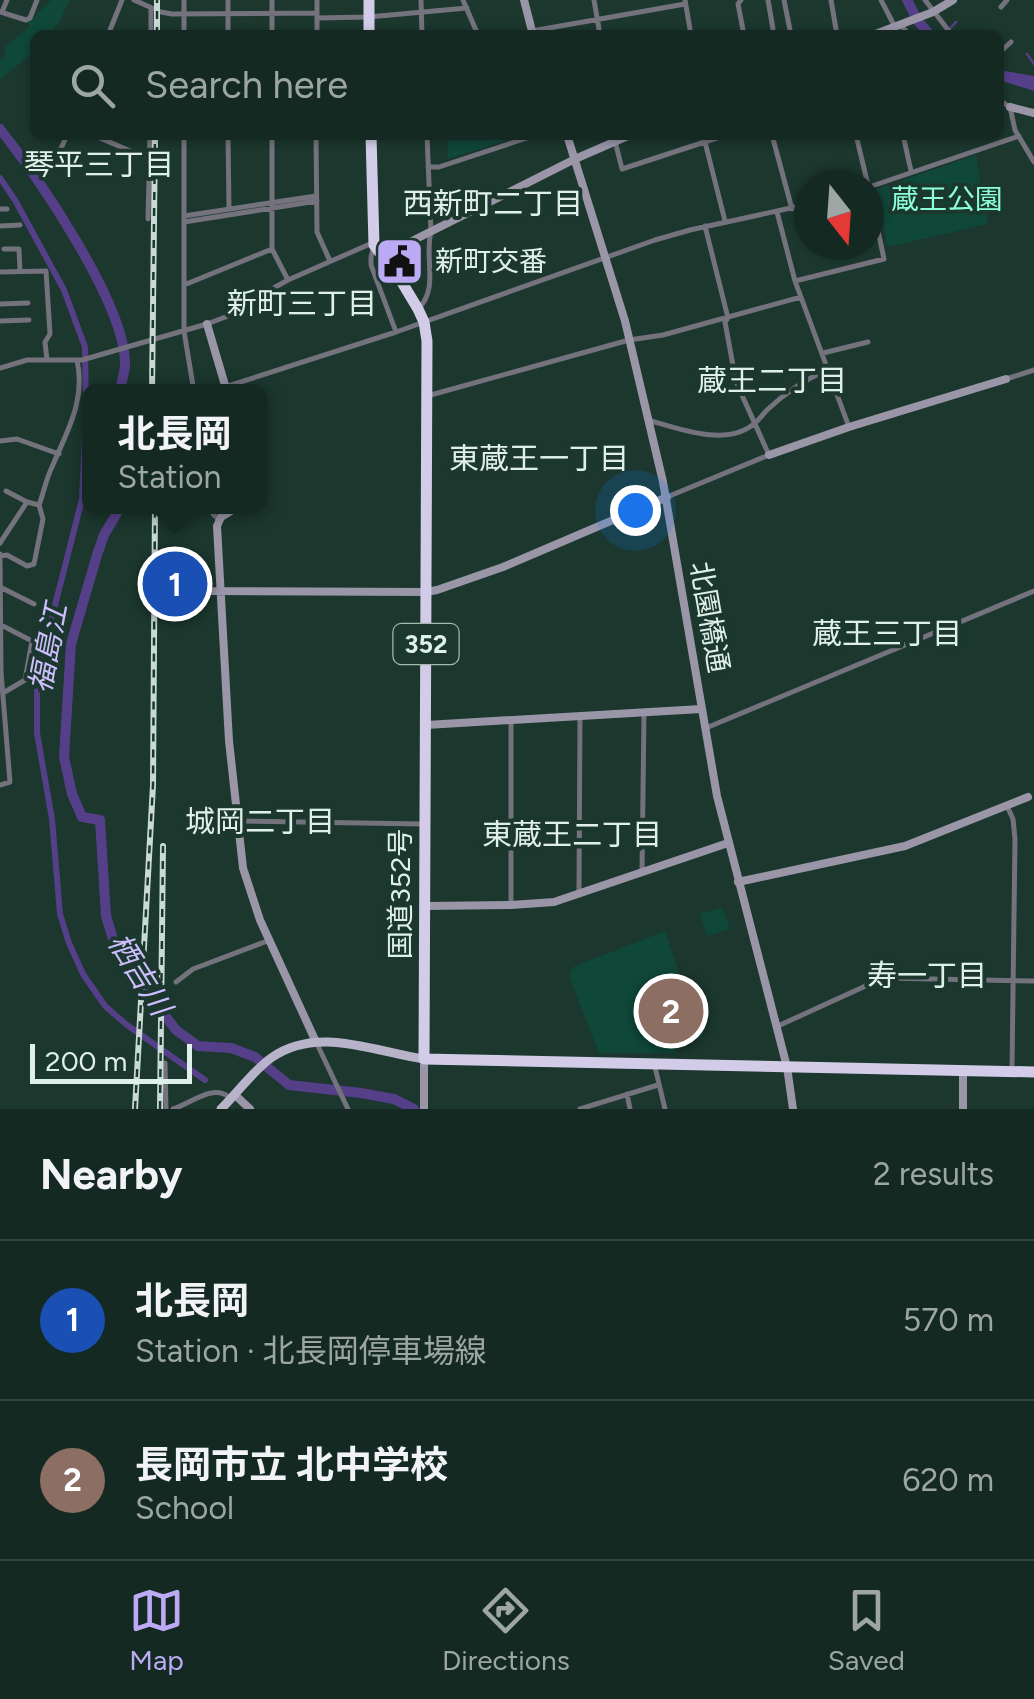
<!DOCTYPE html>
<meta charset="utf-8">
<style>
body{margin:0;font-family:Figtree,"Noto Sans JP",sans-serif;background:#21352f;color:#f1f3f6}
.compass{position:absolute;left:794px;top:170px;width:90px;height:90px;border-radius:50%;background:#142922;box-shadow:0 2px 8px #0004;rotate:163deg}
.scale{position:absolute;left:30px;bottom:25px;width:162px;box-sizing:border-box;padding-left:10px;border:5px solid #dfefe9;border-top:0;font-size:28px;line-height:35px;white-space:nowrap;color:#dfefe9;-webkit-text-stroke:8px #1b372e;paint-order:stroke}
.you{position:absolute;left:635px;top:510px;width:35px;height:35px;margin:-25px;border:8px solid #fff;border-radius:50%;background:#1a73e8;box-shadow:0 0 0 15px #1a73e833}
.badge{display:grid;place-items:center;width:65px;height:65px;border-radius:50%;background:#bcaaf5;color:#fff;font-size:32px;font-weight:700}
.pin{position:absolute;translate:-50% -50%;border:5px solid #fff;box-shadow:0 2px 10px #0006}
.popup{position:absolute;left:82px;top:384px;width:185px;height:130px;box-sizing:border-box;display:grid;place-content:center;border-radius:15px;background:#142922;filter:drop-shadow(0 2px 8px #0005);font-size:32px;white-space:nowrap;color:#9da6a5}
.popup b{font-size:38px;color:#f1f3f6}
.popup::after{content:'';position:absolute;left:50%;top:100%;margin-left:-20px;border:20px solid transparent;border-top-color:#142922}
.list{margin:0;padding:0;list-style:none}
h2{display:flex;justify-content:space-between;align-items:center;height:130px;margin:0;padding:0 40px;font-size:42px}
h2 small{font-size:32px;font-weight:400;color:#9da6a5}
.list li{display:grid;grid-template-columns:65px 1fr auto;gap:30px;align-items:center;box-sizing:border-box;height:160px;padding:0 40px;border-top:2px solid #334540}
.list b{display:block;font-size:38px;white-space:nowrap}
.list p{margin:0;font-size:32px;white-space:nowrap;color:#9da6a5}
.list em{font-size:32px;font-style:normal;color:#9da6a5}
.icon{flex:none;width:55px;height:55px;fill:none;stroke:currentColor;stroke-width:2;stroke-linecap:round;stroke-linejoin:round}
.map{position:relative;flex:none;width:1034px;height:1109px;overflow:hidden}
.search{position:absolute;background:#142922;box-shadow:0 2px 8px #0004;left:30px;right:30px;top:30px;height:110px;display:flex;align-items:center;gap:25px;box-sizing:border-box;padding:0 35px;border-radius:15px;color:#9da6a5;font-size:38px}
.sheet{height:450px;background:#142922}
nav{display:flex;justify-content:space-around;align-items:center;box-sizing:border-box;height:140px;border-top:2px solid #334540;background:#142922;font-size:28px;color:#9da6a5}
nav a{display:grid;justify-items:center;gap:5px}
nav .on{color:#bcaaf5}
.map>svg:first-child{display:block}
.green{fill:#0f4738}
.water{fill:#563f89}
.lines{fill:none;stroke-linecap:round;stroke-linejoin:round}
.stream{stroke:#563f89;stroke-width:2.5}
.canal{stroke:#563f89;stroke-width:6}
.river{stroke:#563f89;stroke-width:10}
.street{stroke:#74727d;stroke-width:5}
.secondary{stroke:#9a96a8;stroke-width:8}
.primary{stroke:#b7b3c9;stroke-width:9}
.highway{stroke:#d2cce8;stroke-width:11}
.rail-casing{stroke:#c9dad4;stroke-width:6}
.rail{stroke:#1b372e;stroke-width:2.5;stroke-dasharray:8;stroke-linecap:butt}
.labels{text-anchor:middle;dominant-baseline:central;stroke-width:8;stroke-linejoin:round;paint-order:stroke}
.shield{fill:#1b372e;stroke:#a4b8b1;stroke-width:2.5}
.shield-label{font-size:25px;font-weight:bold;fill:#dfefe9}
.park-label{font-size:28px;fill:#8bfed9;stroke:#1b372e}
.poi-label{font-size:28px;fill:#dfefe9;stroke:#1b372e;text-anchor:start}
.street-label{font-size:28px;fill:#dfefe9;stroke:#1b372e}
.neighbourhood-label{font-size:30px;fill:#dfefe9;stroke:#1b372e}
.water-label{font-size:30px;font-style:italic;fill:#cdbefe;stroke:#1b372e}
</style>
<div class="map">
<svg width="1034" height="1109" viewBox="0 0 1034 1109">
<rect width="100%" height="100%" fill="#1b372e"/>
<path class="green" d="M51 0H70L58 24 49 35H35V50L0 80V60L6 54 3 48 30 26 28 23Z
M447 135H510L507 140 448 159Z
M976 155 988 224 888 247 874 190Z
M722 907 730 929 707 936 700 914Z
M665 931 690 1008 666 1016 677 1053H599L569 976 573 967Z
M696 1014 702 1037 680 1043 673 1020Z"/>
<path class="water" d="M999 70 1034 76V91L999 80Z"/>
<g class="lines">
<path class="stream" d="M944 35 956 22
M1027 54 1034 64"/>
<path class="canal" d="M0 178 15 200 64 290 85 347 86 414 82 499 37 676V733L52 819 60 914 69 943 83 974 105 1006 127 1025 205 1080"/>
<path class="river" d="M907 0 918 21 930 35
M0 129C38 177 123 301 125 361 126 371 121 381 120 392
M118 506 117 513 104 535 97 555 71 644 64 757 72 794 82 817 100 820 106 916 113 939 131 971 176 1030 198 1046 231 1048 255 1057 289 1085 361 1093 394 1099 414 1109"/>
<path class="street" d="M134 0 161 12 172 14 317 13
M228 0V35
M421 0 422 35
M463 0 478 35
M594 0 600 35
M685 0 691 35
M741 0 738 4 744 35
M768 0 774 35
M784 0 791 35
M831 0 837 35
M881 0 895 27
M925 0 952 35
M1001 7 1007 0
M0 12 26 20 30 18 37 0
M2 12 7 0
M317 18 368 17 467 8
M900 25 910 35
M532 31 685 4
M108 35 122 0
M151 35V8
M184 35V0
M272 35V0
M317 35V0
M999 53 1011 42
M999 100 1010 107 1015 130 1034 162
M93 135 142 156H149
M184 135V331L194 392
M228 135 229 209
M272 135V249L288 280
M316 135 317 232 330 261
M772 135 792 209
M856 135 868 185
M903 135 911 171
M615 141 622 169 726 135
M705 142 725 221
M59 153 67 135
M428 167H439L536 135
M869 187 1019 136
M0 209H7
M777 212 795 281 849 427
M184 216 316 196
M148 219 150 135
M184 222 317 201
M0 226 20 225
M4 249H19L20 271
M0 272 46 271 50 334 45 342 47 360
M795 281 884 259 869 188
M184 285 272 249
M0 304 28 303
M419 308C439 288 424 257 431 232L427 135
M0 321 29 320
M823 353 868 342
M0 368 27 360H82L207 324 241 311 263 294 288 280 370 244 374 245 371 257V265L396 332
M1006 379 1034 370
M225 387 396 332 655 240 690 230 809 204
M427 396 629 340 663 335 801 297
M648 420C679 429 729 448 756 422 760 419 763 414 767 410 785 393 804 380 827 370
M0 441 17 439 59 454
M6 491 27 502
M667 497 769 455 736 382 725 322 728 318 705 226
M212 506 213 514 219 520
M0 543 27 502 39 505C44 492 46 479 52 467 67 431 86 401 77 360
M0 554 1 672 10 782 0 785
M0 556 7 555 27 566 34 564 43 519 39 505
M2 588 34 604
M1 625 32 641 25 680 3 693
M511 720V905
M706 728 1034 591
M1007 806 1013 819 1015 839 1012 1068
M238 821 422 824
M642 873 644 713
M579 892 580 717
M176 982 193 969 270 940
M778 1026 883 978 1034 981
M317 1044 348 1109
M165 1063 166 1109
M655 1067 665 1109
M627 1094 630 1109
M173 1109C192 1103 212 1084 229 1097
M580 1109 658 1085"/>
<path class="secondary" d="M524 0 533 35
M873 35 933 12 953 0
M1010 107 1034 113
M567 135 625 321 663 482 717 796 787 1067 793 1109
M378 247 388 249 406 244 575 159 630 135
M207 324 227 392
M769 455 849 427 1006 379
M239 506 221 517 217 526 229 741 243 868 260 920 316 1042
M191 584H201L211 591 426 592 437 590 503 567 667 497
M426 725 701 709
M738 882 905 846 1028 797
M426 906 511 905 554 902 728 843
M235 1095 250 1109
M424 1109V1059
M963 1109V1071"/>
<path class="primary" d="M221 1109C238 1092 252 1072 271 1058 317 1025 375 1052 424 1059"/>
<path class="highway" d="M369 35V0
M371 135 374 245 400 279 418 309 424 322 427 341 424 1059 1034 1072"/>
<defs>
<path id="rail" d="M157 35V0
M152 392 155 135
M135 1109 153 785 155 506
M160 1109 163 846"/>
</defs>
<use href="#rail" class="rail-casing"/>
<use href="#rail" class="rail"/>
</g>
<defs>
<symbol id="civic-square" viewBox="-11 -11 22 22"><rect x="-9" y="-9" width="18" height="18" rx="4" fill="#bcaaf5" stroke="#1b372e"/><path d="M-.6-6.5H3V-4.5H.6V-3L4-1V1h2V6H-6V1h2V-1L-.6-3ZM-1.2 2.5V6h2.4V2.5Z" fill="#111"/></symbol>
</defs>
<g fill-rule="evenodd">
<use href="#civic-square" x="372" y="234" width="55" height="55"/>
</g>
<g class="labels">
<rect class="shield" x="393.5" y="624" width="65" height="40" rx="8"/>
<g class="shield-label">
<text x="426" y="644">352</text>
</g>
<g class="park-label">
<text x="947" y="199">蔵王公園</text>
</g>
<g class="poi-label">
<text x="435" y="261">新町交番</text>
</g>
<g class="street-label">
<text transform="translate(710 617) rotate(80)">北園橋通</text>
<text transform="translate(400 894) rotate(-90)">国道352号</text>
</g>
<g class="neighbourhood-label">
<text x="99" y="164">琴平三丁目</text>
<text x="493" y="203">西新町二丁目</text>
<text x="302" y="303">新町三丁目</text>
<text x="772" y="380">蔵王二丁目</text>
<text x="539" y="458">東蔵王一丁目</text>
<text x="887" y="633">蔵王三丁目</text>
<text x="260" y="821">城岡二丁目</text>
<text x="572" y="834">東蔵王二丁目</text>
<text x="927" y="975">寿一丁目</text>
</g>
<g class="water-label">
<text transform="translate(48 648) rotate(-79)">福島江</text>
<text transform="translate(140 974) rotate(58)">栖吉川</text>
</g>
</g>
</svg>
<svg class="compass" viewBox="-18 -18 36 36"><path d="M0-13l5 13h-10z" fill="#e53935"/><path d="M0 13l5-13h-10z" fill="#9da6a5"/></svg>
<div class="scale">200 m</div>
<div class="you"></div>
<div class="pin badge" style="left:175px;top:584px;background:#1a4fb4">1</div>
<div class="popup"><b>北長岡</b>Station</div>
<div class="pin badge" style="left:671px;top:1011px;background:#8d6e63">2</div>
<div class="search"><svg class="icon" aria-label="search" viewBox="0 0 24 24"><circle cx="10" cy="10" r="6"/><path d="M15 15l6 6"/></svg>Search here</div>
</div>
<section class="sheet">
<h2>Nearby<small>2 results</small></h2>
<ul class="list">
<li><span class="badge" style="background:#1a4fb4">1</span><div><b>北長岡</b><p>Station · 北長岡停車場線</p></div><em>570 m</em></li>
<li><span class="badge" style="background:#8d6e63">2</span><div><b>長岡市立 北中学校</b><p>School</p></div><em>620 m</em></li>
</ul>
</section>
<nav>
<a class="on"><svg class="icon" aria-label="map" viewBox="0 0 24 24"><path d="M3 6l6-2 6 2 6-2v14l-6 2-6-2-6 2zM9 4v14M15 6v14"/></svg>Map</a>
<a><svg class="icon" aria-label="directions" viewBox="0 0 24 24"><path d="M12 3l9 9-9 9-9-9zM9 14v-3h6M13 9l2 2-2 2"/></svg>Directions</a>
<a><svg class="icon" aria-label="saved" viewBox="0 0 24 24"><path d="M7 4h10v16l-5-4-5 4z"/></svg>Saved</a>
</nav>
